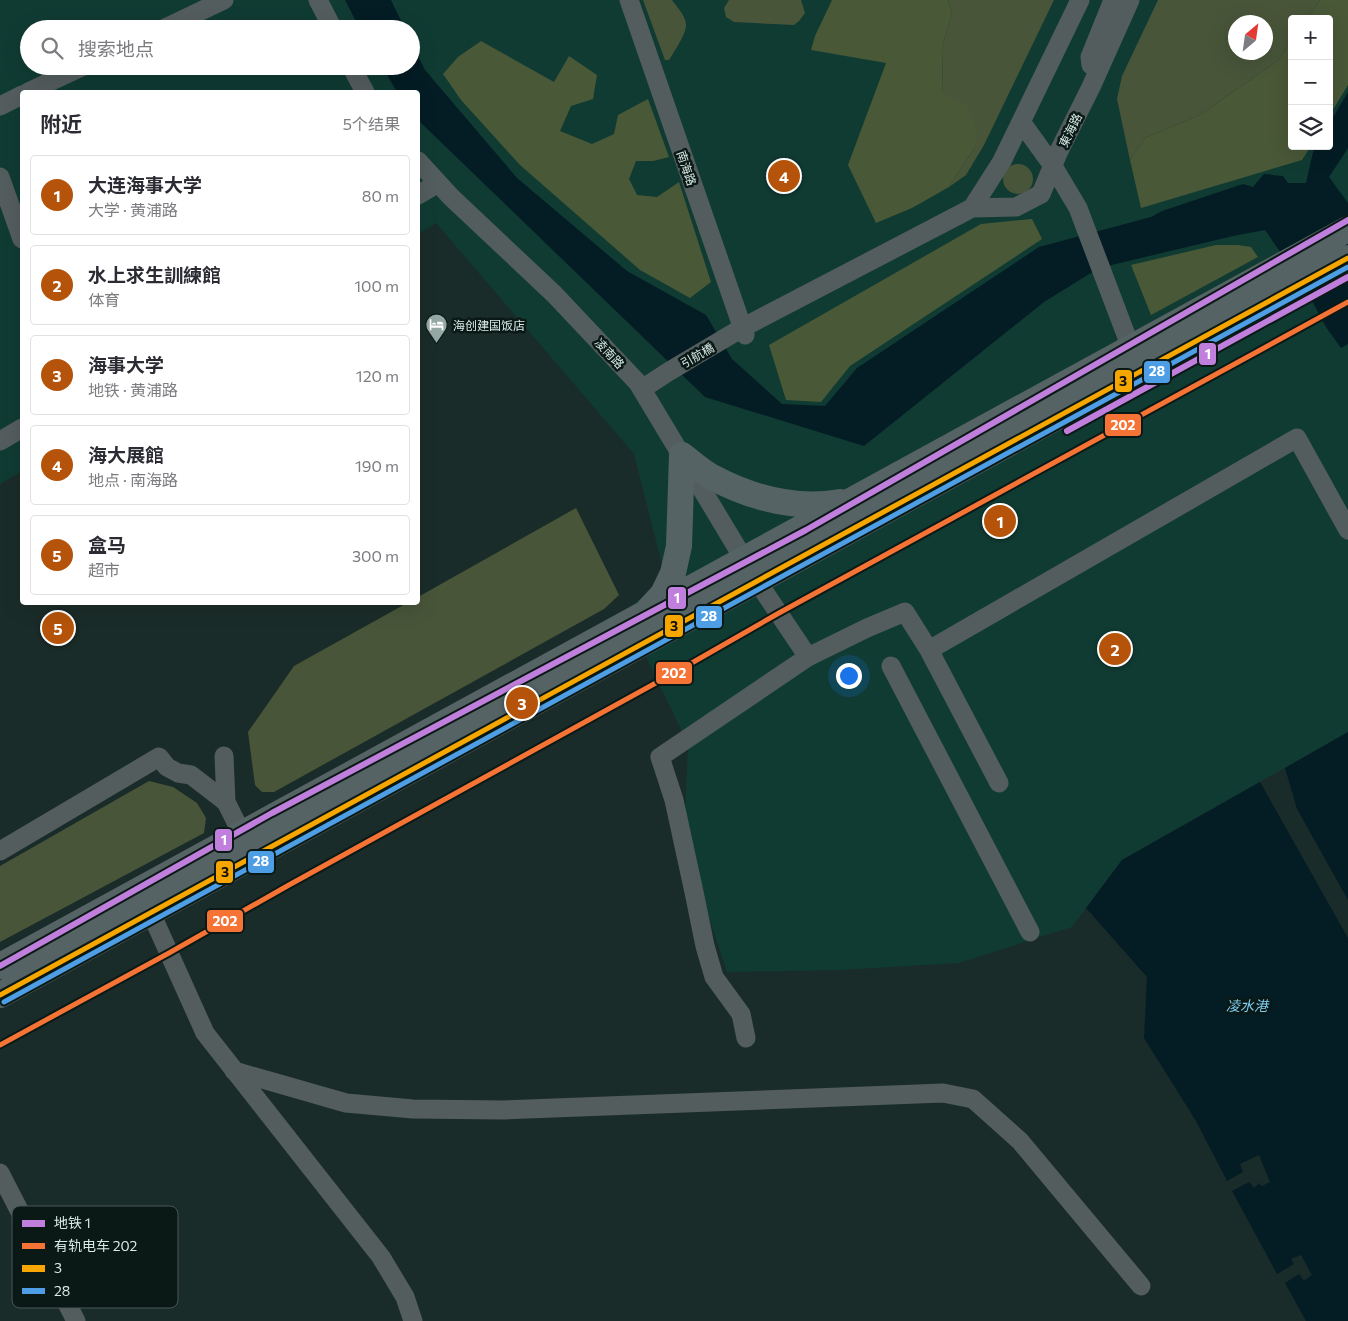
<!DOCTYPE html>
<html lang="zh">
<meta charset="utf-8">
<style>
body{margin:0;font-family:Commissioner,"Noto Sans SC",sans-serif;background:#f2f2f3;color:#2b2b33}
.controls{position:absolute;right:15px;top:15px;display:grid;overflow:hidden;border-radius:5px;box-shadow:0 5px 20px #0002}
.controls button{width:45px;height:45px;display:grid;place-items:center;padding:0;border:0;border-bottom:1px solid #e1e1e2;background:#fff;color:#2b2b33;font:25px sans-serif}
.compass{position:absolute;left:1228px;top:15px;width:45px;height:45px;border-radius:50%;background:#fff;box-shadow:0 5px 20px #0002;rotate:29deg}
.you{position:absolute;left:848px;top:675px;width:18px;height:18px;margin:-12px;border:4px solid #fff;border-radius:50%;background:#1a73e8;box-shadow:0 0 0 8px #1a73e833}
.badge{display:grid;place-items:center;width:32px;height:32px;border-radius:50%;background:#b45309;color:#fff;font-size:16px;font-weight:700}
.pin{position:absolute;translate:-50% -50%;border:2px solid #fff;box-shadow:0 1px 5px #0006}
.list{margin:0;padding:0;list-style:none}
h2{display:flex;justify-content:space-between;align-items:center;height:65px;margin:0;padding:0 20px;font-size:21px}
h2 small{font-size:16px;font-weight:400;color:#7c7c81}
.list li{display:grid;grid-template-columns:32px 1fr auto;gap:15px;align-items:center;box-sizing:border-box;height:80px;margin:0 10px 10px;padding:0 10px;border:1px solid #e1e1e2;border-radius:5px}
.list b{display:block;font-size:19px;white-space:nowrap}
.list p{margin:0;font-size:16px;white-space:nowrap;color:#7c7c81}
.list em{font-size:16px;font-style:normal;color:#7c7c81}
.icon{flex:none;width:28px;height:28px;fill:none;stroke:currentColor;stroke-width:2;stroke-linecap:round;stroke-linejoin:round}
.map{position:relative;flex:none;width:1348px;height:1321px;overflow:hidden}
.search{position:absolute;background:#fff;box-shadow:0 5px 20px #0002;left:20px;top:20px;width:400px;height:55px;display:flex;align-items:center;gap:12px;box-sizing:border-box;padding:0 18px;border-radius:28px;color:#7c7c81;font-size:19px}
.panel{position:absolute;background:#fff;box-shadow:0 5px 20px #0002;left:20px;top:90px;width:400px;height:515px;border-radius:5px}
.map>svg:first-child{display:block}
.built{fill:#103b33;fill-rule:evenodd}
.green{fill:#485539;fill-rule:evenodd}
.forest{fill:#495837}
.water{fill:#041c24}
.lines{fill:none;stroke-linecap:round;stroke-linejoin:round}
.minor{stroke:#545d5e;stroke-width:19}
.highway{stroke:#556364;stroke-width:26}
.bus-1-casing{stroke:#0b1916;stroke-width:9}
.bus-2-casing{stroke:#0b1916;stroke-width:9}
.bus-1{stroke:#f7a600;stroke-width:5}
.bus-2{stroke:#4d9ee5;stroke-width:5}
.tram-1-casing{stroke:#0b1916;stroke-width:9}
.tram-1{stroke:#f57335;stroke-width:5}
.metro-1-casing{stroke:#0b1916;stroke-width:10}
.metro-1{stroke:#c07fdc;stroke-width:6}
.labels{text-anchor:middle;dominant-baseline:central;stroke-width:5;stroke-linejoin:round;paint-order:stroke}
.street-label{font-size:12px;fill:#d8ebe6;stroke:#0b1916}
.poi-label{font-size:12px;fill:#d8ebe6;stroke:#0b1916;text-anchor:start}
.water-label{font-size:14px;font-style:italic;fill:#7fcdf1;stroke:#0b1916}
.key{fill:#0b1916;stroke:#485854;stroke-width:1}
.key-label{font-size:14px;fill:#d8ebe6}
.line-badge{stroke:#0b1916;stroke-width:2}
.badge-label{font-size:14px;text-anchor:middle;font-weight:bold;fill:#fff}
.pale-badge-label{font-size:14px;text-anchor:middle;font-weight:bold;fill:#111}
</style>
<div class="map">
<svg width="1348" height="1321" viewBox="0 0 1348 1321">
<rect width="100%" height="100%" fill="#1a2c29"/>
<path class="built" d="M0 0H1348V732L1122 860 1072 927 959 963 841 970 727 972 699 888 685 818 688 744 624 611 666 580 634 454 436 223 418 234V92H22V471L0 484ZM1292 19H1329V146H1292ZM1236 22H1266V52H1236ZM29 29H411V66H29Z"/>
<path class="green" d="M643 0H672C677 7 685 15 686 24 687 33 674 52 669 60H665Z
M729 0H801L805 13 799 21 794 25 734 22 726 17 724 8Z
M948 0H1054L984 145 966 175 949 187 975 147 942 93 943 44 952 13Z
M1158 0H1320L1307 19H1292V41L1277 61 1200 115 1145 138 1130 160 1117 99 1122 76ZM1236 22H1266V52H1236Z
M1003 179a15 15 0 1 1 30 0a15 15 0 1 1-30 0Z
M576 508 619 595 604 609 274 792H262L255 785 248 732 294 666 407 603 418 602V597Z
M149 781 173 787 197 803 206 818 204 833 0 942V866Z"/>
<path class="forest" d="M832 0H948L952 13 943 44 942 93 968 106 977 128 975 147 949 187 912 208 876 223 848 165 886 63 811 50 815 36Z
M1320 0H1348V85L1329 116V19H1307Z
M481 41 554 82 569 56 597 75 593 99 571 106 560 131 592 144 614 134 618 115 648 99 669 157 653 161H636L629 179 637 195 657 197 679 182 711 282 690 298 640 270 520 165 461 100 443 74 458 57Z
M1292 41V146H1311L1302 160 1141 208 1130 160 1145 138 1200 115 1277 61Z
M1032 219 1042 239 850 366 821 402 786 400 769 345 981 224Z
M1216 245H1238L1251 247 1258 257 1151 315 1131 265Z"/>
<path class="water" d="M345 0H391L405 29H360Z
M411 42 425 70 517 178 627 271 706 315 732 359 782 404 825 406 857 368 1039 247 1151 217 1162 211 1243 184 1253 187 1264 174 1283 176 1288 183H1306L1313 152 1316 146H1329V124L1348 92V148L1329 177 1348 203V344L1341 348 1326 327 1305 288 1265 230 1233 236 1099 268 1044 302 864 446 705 397 418 120V92H397L382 66H411Z
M1348 732V900L1297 809 1285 768Z
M1260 782 1348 938V1321H1306L1285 1283 1299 1274 1304 1281 1312 1275 1301 1255 1291 1259 1294 1264 1277 1274 1232 1191 1249 1182 1254 1188 1259 1183 1262 1186 1270 1182 1259 1155 1240 1164 1243 1172 1227 1181 1196 1121 1144 1038 1147 977 1086 908 1122 860Z"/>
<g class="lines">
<path class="minor" d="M318 0 333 29
M629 0 745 335
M163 29 224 0
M1091 65 1090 57 1113 0
M351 66 365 92
M28 92 84 66
M0 106 22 95
M1022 123 1053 166 1078 208 1131 348
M418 161 451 197 554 294 638 383 757 581 808 657
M0 177 22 239
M418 195 438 183
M972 208 1016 207 1041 194 1058 153 1091 87 1130 0
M642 389 668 372 742 328 972 208 1002 161 1080 0
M0 441 22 428
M929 650 1297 438 1348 530
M891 666 1030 932
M224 756 226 802 242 834
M0 851 159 757 167 767 178 773 191 775 226 802
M151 913 205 1033 381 1257 405 1297 413 1321
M746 1038 741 1014 714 977 705 946 694 892 674 800 660 757 808 657 867 628 905 612 929 650 999 783
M234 1071 346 1103 413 1109 504 1110 943 1093 973 1099 1020 1141 1141 1286
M0 1173 76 1321"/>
<path class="highway" d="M682 455C691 462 700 470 710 476 751 498 794 510 840 502
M649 609 663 594 673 573 679 546 682 455
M0 966 1348 229
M0 995 1348 258"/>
<defs>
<path id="bus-1" d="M0 995 1348 258"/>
<path id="bus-2" d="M4 1002 1348 267"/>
</defs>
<use href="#bus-1" class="bus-1-casing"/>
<use href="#bus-2" class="bus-2-casing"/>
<use href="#bus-1" class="bus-1"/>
<use href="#bus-2" class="bus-2"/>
<defs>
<path id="tram-1" d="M0 1045 169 953 289 885 683 668 779 613 1348 302"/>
</defs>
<use href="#tram-1" class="tram-1-casing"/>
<use href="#tram-1" class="tram-1"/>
<defs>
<path id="metro-1" d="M1067 431 1348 277
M0 966 272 813 806 530 1348 220"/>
</defs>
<use href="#metro-1" class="metro-1-casing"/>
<use href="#metro-1" class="metro-1"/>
</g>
<defs>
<symbol id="hotel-pin" viewBox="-11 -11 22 30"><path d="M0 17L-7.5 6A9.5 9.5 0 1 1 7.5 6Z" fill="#96a8a4" stroke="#0b1916"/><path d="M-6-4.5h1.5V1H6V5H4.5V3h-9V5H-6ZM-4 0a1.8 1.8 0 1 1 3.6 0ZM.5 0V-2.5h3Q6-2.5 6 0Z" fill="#fff"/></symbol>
</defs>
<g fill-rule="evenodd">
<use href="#hotel-pin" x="424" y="312" width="25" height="34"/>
</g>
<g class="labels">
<g class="street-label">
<text transform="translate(1070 130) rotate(-64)">東海路</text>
<text transform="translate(687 168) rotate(71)">南海路</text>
<text transform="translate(610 353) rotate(47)">凌南路</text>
<text transform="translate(697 355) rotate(-30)">引航橋</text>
</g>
<g class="poi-label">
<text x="453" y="325">海创建国饭店</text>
</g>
<g class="water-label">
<text x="1247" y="1005">凌水港</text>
</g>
</g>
<rect x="12" y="1206" width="166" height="102" rx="8" class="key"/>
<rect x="22" y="1220" width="23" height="7" fill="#c07fdc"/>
<rect x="22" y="1243" width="23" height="6" fill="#f57335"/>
<rect x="22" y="1265" width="23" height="7" fill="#f7a600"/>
<rect x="22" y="1288" width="23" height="6" fill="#4d9ee5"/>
<g class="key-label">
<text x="54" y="1228">地铁 1</text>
<text x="54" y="1251">有轨电车 202</text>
<text x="54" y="1273">3</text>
<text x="54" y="1296">28</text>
</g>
<g class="line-badge">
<rect x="1198" y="342" width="19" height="24" rx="5" fill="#c07fdc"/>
<rect x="1143" y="360" width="28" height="24" rx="5" fill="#4d9ee5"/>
<rect x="1114" y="369" width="19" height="24" rx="5" fill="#f7a600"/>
<rect x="1104" y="413" width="38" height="24" rx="5" fill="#f57335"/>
<rect x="667" y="586" width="20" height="24" rx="5" fill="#c07fdc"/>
<rect x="695" y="605" width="28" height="24" rx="5" fill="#4d9ee5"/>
<rect x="664" y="614" width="20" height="24" rx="5" fill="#f7a600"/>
<rect x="655" y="661" width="38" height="24" rx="5" fill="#f57335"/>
<rect x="214" y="828" width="19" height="24" rx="5" fill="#c07fdc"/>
<rect x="247" y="850" width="28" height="24" rx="5" fill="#4d9ee5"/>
<rect x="215" y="860" width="19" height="24" rx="5" fill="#f7a600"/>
<rect x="206" y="909" width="38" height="24" rx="5" fill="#f57335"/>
</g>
<g class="badge-label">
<text x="1208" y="359">1</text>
<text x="1157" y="376">28</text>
<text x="1123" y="430">202</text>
<text x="677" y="603">1</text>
<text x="709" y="621">28</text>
<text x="674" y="678">202</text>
<text x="224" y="845">1</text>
<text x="261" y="866">28</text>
<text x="225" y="926">202</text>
</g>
<g class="pale-badge-label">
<text x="1123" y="386">3</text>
<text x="674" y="631">3</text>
<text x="225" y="877">3</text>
</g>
</svg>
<div class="controls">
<button>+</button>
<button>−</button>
<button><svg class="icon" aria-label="layers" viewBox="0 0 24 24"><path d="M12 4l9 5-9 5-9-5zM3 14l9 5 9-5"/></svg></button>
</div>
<svg class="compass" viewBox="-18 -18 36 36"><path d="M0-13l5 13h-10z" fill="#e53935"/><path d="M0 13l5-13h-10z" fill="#7c7c81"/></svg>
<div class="you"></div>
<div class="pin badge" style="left:1000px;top:521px">1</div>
<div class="pin badge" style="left:1115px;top:649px">2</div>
<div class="pin badge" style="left:522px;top:703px">3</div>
<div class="pin badge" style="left:784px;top:176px">4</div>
<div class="pin badge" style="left:58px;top:628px">5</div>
<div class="search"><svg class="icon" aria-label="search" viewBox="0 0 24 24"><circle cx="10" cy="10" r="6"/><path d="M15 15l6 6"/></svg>搜索地点</div>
<section class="panel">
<h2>附近<small>5个结果</small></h2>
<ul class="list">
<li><span class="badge">1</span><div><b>大连海事大学</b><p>大学 · 黄浦路</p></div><em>80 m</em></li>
<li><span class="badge">2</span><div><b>水上求生訓練館</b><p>体育</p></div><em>100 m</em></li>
<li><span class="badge">3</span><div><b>海事大学</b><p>地铁 · 黄浦路</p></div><em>120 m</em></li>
<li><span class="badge">4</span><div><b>海大展館</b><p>地点 · 南海路</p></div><em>190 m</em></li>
<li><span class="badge">5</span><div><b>盒马</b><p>超市</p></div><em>300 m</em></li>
</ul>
</section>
</div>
